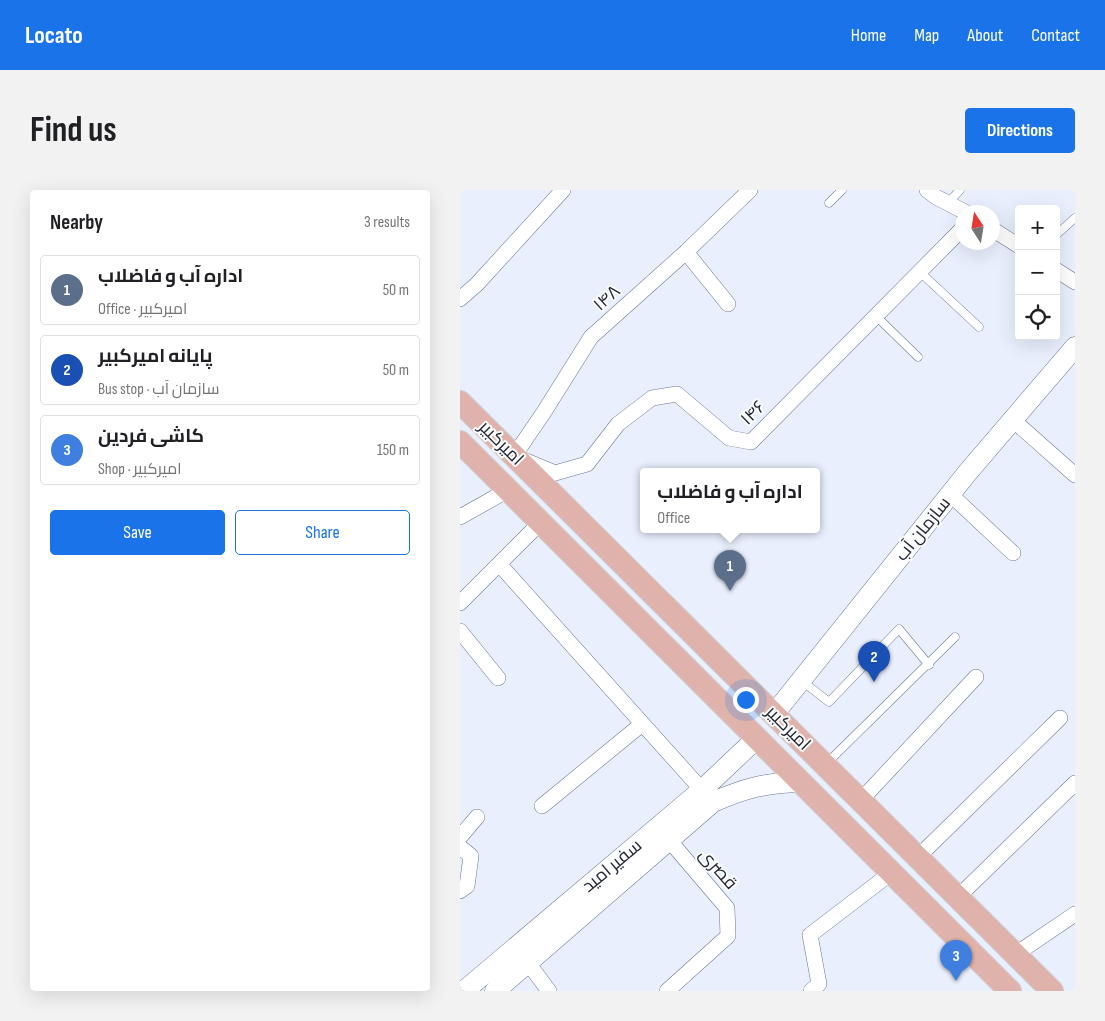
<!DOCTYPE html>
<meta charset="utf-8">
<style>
body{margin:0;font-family:"Sofia Sans Condensed",Cairo,sans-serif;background:#f2f2f2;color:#202124}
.controls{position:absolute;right:15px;top:15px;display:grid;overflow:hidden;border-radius:5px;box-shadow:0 5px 20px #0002}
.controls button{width:45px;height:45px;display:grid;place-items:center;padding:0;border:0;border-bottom:1px solid #e0e0e0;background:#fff;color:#202124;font:25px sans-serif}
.compass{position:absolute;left:495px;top:15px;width:45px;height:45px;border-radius:50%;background:#fff;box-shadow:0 5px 20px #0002;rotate:348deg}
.you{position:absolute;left:285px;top:509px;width:18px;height:18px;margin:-12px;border:4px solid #fff;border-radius:50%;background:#1a73e8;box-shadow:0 0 0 8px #1a73e833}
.badge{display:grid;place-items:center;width:32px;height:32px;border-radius:50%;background:#1a73e8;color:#fff;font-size:16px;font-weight:700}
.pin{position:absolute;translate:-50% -41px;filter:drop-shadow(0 1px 2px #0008)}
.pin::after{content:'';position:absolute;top:26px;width:18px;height:15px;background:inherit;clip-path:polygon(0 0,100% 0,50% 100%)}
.popup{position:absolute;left:180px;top:278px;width:180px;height:65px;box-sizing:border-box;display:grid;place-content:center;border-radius:5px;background:#fff;filter:drop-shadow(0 1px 4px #0005);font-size:16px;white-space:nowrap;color:#757577}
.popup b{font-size:19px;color:#202124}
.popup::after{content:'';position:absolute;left:50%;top:100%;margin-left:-10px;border:10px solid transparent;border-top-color:#fff}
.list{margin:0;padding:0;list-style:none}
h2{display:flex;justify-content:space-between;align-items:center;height:65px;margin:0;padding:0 20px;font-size:21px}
h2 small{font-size:16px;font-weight:400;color:#757577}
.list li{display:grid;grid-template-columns:32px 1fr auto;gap:15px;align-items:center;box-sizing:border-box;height:70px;margin:0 10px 10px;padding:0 10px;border:1px solid #e0e0e0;border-radius:5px}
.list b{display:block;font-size:19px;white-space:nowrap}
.list p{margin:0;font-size:16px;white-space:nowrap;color:#757577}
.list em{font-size:16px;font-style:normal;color:#757577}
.actions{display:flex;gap:10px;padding:15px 20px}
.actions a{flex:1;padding:11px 0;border:1px solid #1a73e8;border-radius:5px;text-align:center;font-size:18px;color:#1a73e8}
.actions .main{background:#1a73e8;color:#fff}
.icon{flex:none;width:28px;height:28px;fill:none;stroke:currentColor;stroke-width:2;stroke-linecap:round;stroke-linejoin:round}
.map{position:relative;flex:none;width:615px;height:801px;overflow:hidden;border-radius:5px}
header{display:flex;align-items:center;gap:30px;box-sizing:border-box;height:70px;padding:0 25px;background:#1a73e8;color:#fff}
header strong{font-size:24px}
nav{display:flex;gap:28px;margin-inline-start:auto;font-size:18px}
.intro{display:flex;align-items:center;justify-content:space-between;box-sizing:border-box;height:120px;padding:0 30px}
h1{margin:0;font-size:35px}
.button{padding:12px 22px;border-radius:5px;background:#1a73e8;color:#fff;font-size:18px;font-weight:700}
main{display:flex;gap:30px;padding:0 30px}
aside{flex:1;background:#fff;border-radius:5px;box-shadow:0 5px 20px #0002}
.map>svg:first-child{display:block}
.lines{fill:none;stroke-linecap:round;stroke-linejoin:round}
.lane-casing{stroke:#697693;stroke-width:9}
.street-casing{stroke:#697693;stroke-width:16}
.secondary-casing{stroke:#697693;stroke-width:21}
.primary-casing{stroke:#cecfd2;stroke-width:24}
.lane{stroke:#fff;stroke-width:8}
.street{stroke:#fff;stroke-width:15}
.secondary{stroke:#fff;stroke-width:20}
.primary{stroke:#dfb3ab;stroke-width:22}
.labels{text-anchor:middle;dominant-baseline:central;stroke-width:4;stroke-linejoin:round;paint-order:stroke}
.street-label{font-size:18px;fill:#212633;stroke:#fcfcfc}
</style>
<header>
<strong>Locato</strong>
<nav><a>Home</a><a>Map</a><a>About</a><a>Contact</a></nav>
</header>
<div class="intro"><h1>Find us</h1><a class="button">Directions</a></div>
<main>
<aside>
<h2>Nearby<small>3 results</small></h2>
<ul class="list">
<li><span class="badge" style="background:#5c6f8a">1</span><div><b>اداره آب و فاضلاب</b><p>Office · امیرکبیر</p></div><em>50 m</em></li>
<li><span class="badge" style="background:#1a4fb4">2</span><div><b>پایانه امیرکبیر</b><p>Bus stop · سازمان آب</p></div><em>50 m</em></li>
<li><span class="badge" style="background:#3f7fe0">3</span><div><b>کاشی فردین</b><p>Shop · امیرکبیر</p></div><em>150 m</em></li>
</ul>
<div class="actions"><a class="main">Save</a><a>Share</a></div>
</aside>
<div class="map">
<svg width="615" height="801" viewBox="0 0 615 801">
<rect width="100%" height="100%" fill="#e9effd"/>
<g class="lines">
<defs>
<path id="lane" d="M369 13 382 0
M488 13 500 0
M596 45 615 28
M460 82 519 137
M416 126 458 167
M342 491 369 512 439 439 469 475
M366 574 495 447"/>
<path id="street" d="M290 0 226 62 131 147 84 222 54 266 95 283 127 274 158 234 192 208 217 204 269 248 291 252 502 39
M467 0 476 7 505 22
M532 39 559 56
M226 62 268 114
M596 80 615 92
M0 109 17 94 103 0
M553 230 615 285
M490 304 553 363
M0 327 48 300
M39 374 242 600
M0 413 81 332
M0 441 38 488
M401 610 516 487
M82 616 182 534
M203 643 267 718 268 746 207 801
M0 647 17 627
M0 657 11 666 7 696 0 701
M458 667 600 528
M498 707 615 593
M556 764 615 724
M68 773 89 801
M351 801 359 794 350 745 431 683"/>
<path id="secondary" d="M314 524 508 282 615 157
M4 801 242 600 297 548
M35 801 253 612C286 598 304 593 340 592"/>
<path id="primary" d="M0 212 592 801
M0 252 550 801"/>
</defs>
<use href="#lane" class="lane-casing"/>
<use href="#street" class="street-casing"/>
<use href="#secondary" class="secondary-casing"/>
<use href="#primary" class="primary-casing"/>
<use href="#lane" class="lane"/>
<use href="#street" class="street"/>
<use href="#secondary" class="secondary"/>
<use href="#primary" class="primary"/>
</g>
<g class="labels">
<g class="street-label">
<text transform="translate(147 108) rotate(-42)">۱۴۸</text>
<text transform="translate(293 223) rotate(-44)">۱۴۶</text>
<text transform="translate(41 253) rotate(45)">امیرکبیر</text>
<text transform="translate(463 339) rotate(-51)">سازمان آب</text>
<text transform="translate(328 538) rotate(45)">امیرکبیر</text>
<text transform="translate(152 676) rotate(-40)">سفیر امید</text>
<text transform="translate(258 679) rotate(49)">قصری</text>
</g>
</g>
</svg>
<div class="controls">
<button>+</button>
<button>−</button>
<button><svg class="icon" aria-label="locate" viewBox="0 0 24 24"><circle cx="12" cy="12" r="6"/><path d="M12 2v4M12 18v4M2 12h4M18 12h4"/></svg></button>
</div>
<svg class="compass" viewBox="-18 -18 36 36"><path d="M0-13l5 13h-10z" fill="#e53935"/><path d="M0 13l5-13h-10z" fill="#757577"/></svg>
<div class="you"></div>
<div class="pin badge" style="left:270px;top:401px;background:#5c6f8a">1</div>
<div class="popup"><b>اداره آب و فاضلاب</b>Office</div>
<div class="pin badge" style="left:414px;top:492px;background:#1a4fb4">2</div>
<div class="pin badge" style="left:496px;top:791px;background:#3f7fe0">3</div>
</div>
</main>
